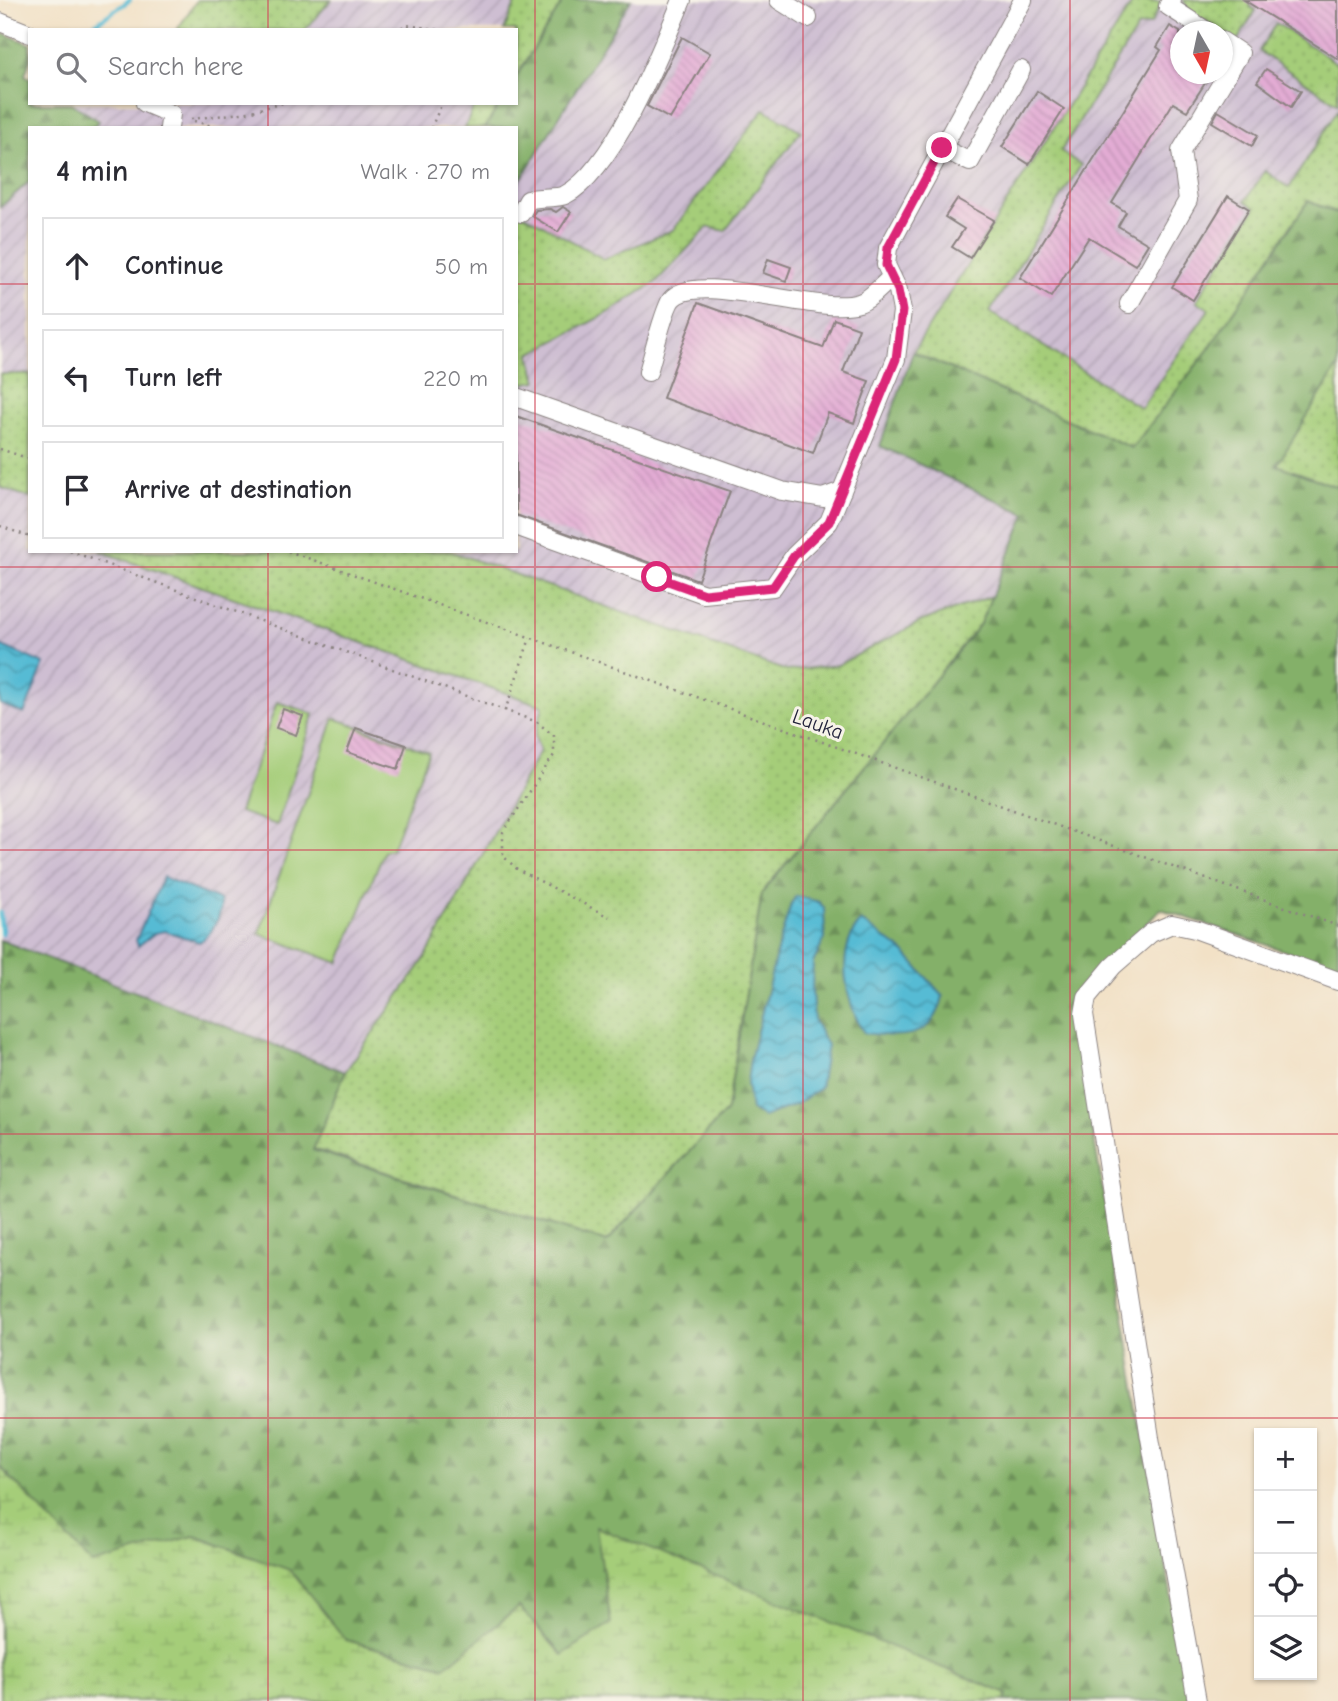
<!DOCTYPE html>
<meta charset="utf-8">
<style>
body{margin:0;font-family:"Comic Neue",sans-serif;background:#f7f7f7;color:#2b2b33}
.controls{position:absolute;right:21px;bottom:21px;display:grid;overflow:hidden;border-radius:0px;box-shadow:0 2px 5px #0004}
.controls button{width:63px;height:63px;display:grid;place-items:center;padding:0;border:0;border-bottom:2px solid #e1e1e2;background:#fff;color:#2b2b33;font:35px sans-serif}
.compass{position:absolute;left:1170px;top:21px;width:63px;height:63px;border-radius:50%;background:#fff;box-shadow:0 2px 5px #0004;rotate:171deg}
.stop{position:absolute;width:21px;height:21px;margin:-16px;border:5px solid #db2777;border-radius:50%;background:#fff}
.stop.end{background:#db2777;border-color:#fff;box-shadow:0 2px 7px #0008}
.list{margin:0;padding:0;list-style:none}
h2{display:flex;justify-content:space-between;align-items:center;height:91px;margin:0;padding:0 28px;font-size:30px}
h2 small{font-size:23px;font-weight:400;color:#7c7c81}
.list li{display:grid;grid-template-columns:46px 1fr auto;gap:21px;align-items:center;box-sizing:border-box;height:98px;margin:0 14px 14px;padding:0 14px;border:2px solid #e1e1e2;border-radius:0px}
.list b{display:block;font-size:26px;white-space:nowrap}
.list em{font-size:23px;font-style:normal;color:#7c7c81}
.icon{flex:none;width:38px;height:38px;fill:none;stroke:currentColor;stroke-width:2;stroke-linecap:round;stroke-linejoin:round}
.map{position:relative;flex:none;width:1338px;height:1701px;overflow:hidden}
.search{position:absolute;background:#fff;box-shadow:0 2px 5px #0004;left:28px;top:28px;width:490px;height:77px;display:flex;align-items:center;gap:18px;box-sizing:border-box;padding:0 24px;border-radius:0px;color:#7c7c81;font-size:26px}
.panel{position:absolute;background:#fff;box-shadow:0 2px 5px #0004;left:28px;top:126px;width:490px;height:427px;border-radius:0px}
.map>svg:first-child{display:block}
.industrial{fill:url(#industrial-furrows);fill-rule:evenodd}
.grass{fill:url(#grass-dots);stroke:#64785a;stroke-width:2}
.forest{fill:url(#forest-firs);stroke:#536952;stroke-width:2}
.wetland{fill:url(#wetland-marsh);stroke:#64785a;stroke-width:2}
.park{fill:#a5cd79;stroke:#64785a;stroke-width:2}
.water{fill:url(#water-waves);stroke:#3c6e88;stroke-width:2}
.lines{fill:none;stroke-linecap:round;stroke-linejoin:round}
.stream{stroke:#56bbd4;stroke-width:4.5}
.building{fill:url(#building-back-hatch)}
.minor-casing{stroke:#8a8280;stroke-width:20}
.path{stroke:#8a8280;stroke-width:2.5;stroke-dasharray:2 5;stroke-linecap:butt}
.minor{stroke:#fff;stroke-width:18}
.route{stroke:#db2777;stroke-width:9}
.grid{fill:none;stroke:#d1495b;stroke-width:2;stroke-opacity:0.55}
.labels{text-anchor:middle;dominant-baseline:central;stroke-width:6;stroke-linejoin:round;paint-order:stroke}
.street-label{font-size:21px;fill:#22223b;stroke:#f7f3e8}
</style>
<div class="map">
<svg width="1338" height="1701" viewBox="0 0 1338 1701">
<defs>
<pattern id="industrial-furrows" width="10" height="10" patternUnits="userSpaceOnUse" patternTransform="scale(1.75)"><rect width="10" height="10" fill="#cebed2"/><path d="M-1 1l2-2M0 10L10 0M9 11l2-2" fill="none" stroke="#b1a3b5"/></pattern>
<pattern id="grass-dots" width="8" height="8" patternUnits="userSpaceOnUse" patternTransform="scale(1.75)"><rect width="8" height="8" fill="#a5cd79"/><path d="M2 2h.1M6 6h.1" fill="none" stroke="#8eb06a" stroke-width="1.8" stroke-linecap="round"/></pattern>
<pattern id="forest-firs" width="22" height="20" patternUnits="userSpaceOnUse" patternTransform="scale(1.75)"><rect width="22" height="20" fill="#84b069"/><path d="M5 1l3.5 6h-7zM16 11l3.5 6h-7z" fill="#6c8f58"/></pattern>
<pattern id="wetland-marsh" width="20" height="14" patternUnits="userSpaceOnUse" patternTransform="scale(1.75)"><rect width="20" height="14" fill="#a5cd79"/><path d="M1 5h8M5 5V1M11 12h8M15 12V8" fill="none" stroke="#8eb06a"/></pattern>
<pattern id="water-waves" width="16" height="10" patternUnits="userSpaceOnUse" patternTransform="scale(1.75)"><rect width="16" height="10" fill="#56bbd4"/><path d="M0 5q4-4 8 0t8 0" fill="none" stroke="#4798ad"/></pattern>
<pattern id="building-back-hatch" width="6" height="6" patternUnits="userSpaceOnUse" patternTransform="scale(1.75)"><rect width="6" height="6" fill="#e3acd4"/><path d="M-1 5l2 2M0 0l6 6M5-1l2 2" fill="none" stroke="#c294b7"/></pattern>
</defs>
<rect width="100%" height="100%" fill="#f7f3e8"/>
<filter id="ink" filterUnits="userSpaceOnUse"><feTurbulence type="fractalNoise" baseFrequency=".0143" numOctaves="2"/><feDisplacementMap in="SourceGraphic" scale="14" xChannelSelector="R" yChannelSelector="G"/><feConvolveMatrix kernelMatrix="1 2 1 2 8 2 1 2 1" color-interpolation-filters="sRGB"/></filter>
<filter id="wash" filterUnits="userSpaceOnUse"><feTurbulence type="fractalNoise" baseFrequency=".00686" numOctaves="4" result="noise"/><feDisplacementMap in="SourceGraphic" scale="28" xChannelSelector="R" yChannelSelector="G"/><feGaussianBlur stdDeviation="1.57" result="paint"/><feColorMatrix in="noise" values="0 0 0 0 0 0 0 0 0 0 0 0 0 0 0 0 0 1.4 0 .05"/><feComposite in="paint" operator="in"/></filter>
<g filter="url(#wash)">
<rect width="100%" height="100%" fill="#f2e1c6"/>
<path class="industrial" d="M197 0H1338V214L1308 201 1132 448 880 446 1026 514 980 624 345 1072 0 940V207L30 181V551H516V128H91L99 120 71 103H516V30H177ZM1180 32H1222V74H1180Z"/>
<path class="grass" d="M197 0H331L305 30H177Z
M517 0H564L516 77V30H504Z
M1134 0 1162 2 1151 24 1138 27 1061 151 1081 165 990 312 1141 408 1209 309 1196 301 1255 208 1245 201 1265 171 1289 188 1338 109V213L1308 201 1208 350 1132 448 913 352Z
M1183 0H1254L1250 7 1256 10 1237 41 1191 13Z
M1276 23 1338 64V104L1259 51Z
M475 103H500L485 128H465Z
M764 109 801 131 725 231 708 227 655 283 604 315 530 354 537 381 516 385V210L604 259 673 230Z
M1338 366V487L1276 465Z
M0 374H30V498L0 487Z
M100 551H450L787 671 838 665 922 621 992 596 980 624 762 893 727 1111 607 1242 313 1149 345 1072 424 960 540 751 535 736 543 706Z"/>
<path class="forest" d="M564 0H631L516 187V128H485L500 103H516V77Z
M0 32 30 44V60L25 75 30 78V103H71L99 121 91 128H30V181L0 207Z
M1308 201 1338 214V366L1277 465 1338 487V969L1161 909 1071 1002 1189 1701H1005L1007 1694 597 1528 612 1623 562 1655 519 1607 446 1667 345 1640 289 1570 195 1536 93 1565 0 1467V940L345 1072 313 1150 607 1242 727 1110 762 893 980 624 1026 514 880 446 913 352 1132 448 1208 350Z"/>
<path class="wetland" d="M0 1467 93 1564 194 1536 290 1570 346 1640 445 1667 519 1607 562 1655 611 1623 596 1527 1007 1694 1005 1701H0Z"/>
<path class="park" d="M277 702 314 714 277 825 239 812Z
M334 718 429 752 392 849 384 851 339 963 259 934Z"/>
<path class="water" d="M0 645 44 664 24 714 0 704Z
M163 877 221 901C222 916 212 935 199 942L165 931 155 933 138 946 136 940Z
M796 896 819 902 824 908 825 938 813 963 812 991 814 1021 827 1045 820 1088 797 1104 763 1117 751 1110 747 1083 750 1060 778 947 791 904Z
M861 921 903 951 943 996C934 1040 902 1038 864 1033 846 1002 834 952 861 921Z"/>
<g class="lines">
<path class="stream" d="M86 30 130 0
M0 913 2 934"/>
</g>
<g id="blocks">
<path class="building" d="M1244 0H1338V59Z
M1170 26 1180 32V74H1211L1187 111 1173 103 1112 203 1126 212 1118 226 1148 244 1135 265 1089 237 1051 297 1020 278 1161 50 1157 47Z
M682 37 710 53 670 119 647 106Z
M1266 69 1301 91 1291 107 1257 82Z
M1037 91 1064 109 1029 164 1002 147Z
M1218 111 1258 135 1252 146 1212 122Z
M1228 196 1249 209 1193 300 1172 287Z
M957 199 994 220 970 258 952 247 964 229 945 217Z
M563 207 571 212 558 232 532 216 536 210 550 209 556 212Z
M768 259 791 267 786 281 763 273Z
M698 303 823 348 834 319 859 328 843 372 869 381 854 423 828 413 813 453 663 398Z
M516 416 730 491 698 580 516 515Z
M283 709 303 716 296 735 276 728Z
M356 728 406 745 398 769 347 752Z"/>
</g>
</g>
<g filter="url(#ink)">
<use href="#blocks" fill-opacity="0" stroke="#8a8280" stroke-width="2"/>
<g class="lines">
<defs>
<path id="minor" d="M779 0 808 18
M1172 0 1168 6 1208 32
M0 22 30 34
M145 103 171 114 169 128
M942 148 970 162 1021 70
M521 213 528 200C539 196 557 199 565 195 614 169 661 51 682 0
M1129 304 1188 200 1181 151 1240 53 1222 41
M648 372C653 356 663 312 671 300 694 269 818 316 859 303 870 300 883 284 892 277
M516 397 782 491 823 498 842 491
M516 526 704 594 773 587 794 556 829 522 896 359 902 311 898 290 886 265 888 248 1023 0
M1197 1701 1150 1438 1084 1014 1087 997 1113 966 1151 933 1172 924 1195 929 1338 981"/>
</defs>
<use href="#minor" class="minor-casing"/>
<path class="path" d="M395 30 407 25 440 30
M191 119 249 112 283 103
M194 121 219 128
M431 128 442 103
M0 449 30 459
M0 526 30 537
M70 551 537 722 554 736V755L503 832V856L517 869 609 917
M288 551 1338 926
M505 711 530 638"/>
<use href="#minor" class="minor"/>
</g>
</g>
<g class="lines" filter="url(#ink)">
<path class="route" d="M657 577 704 594 773 587 794 556 829 522 896 359 902 311 898 290 886 265 888 248 942 148"/>
</g>
<path class="grid" d="M268 0V30M535 0V1701M803 0V1701M1070 0V1701M268 103V128M0 284H30M516 284H1338M268 551V1701M0 567H1338M0 850H1338M0 1134H1338M0 1418H1338"/>
<g class="labels">
<g class="street-label">
<text transform="translate(818 724) rotate(20)">Lauka</text>
</g>
</g>
</svg>
<div class="controls">
<button>+</button>
<button>−</button>
<button><svg class="icon" aria-label="locate" viewBox="0 0 24 24"><circle cx="12" cy="12" r="6"/><path d="M12 2v4M12 18v4M2 12h4M18 12h4"/></svg></button>
<button><svg class="icon" aria-label="layers" viewBox="0 0 24 24"><path d="M12 4l9 5-9 5-9-5zM3 14l9 5 9-5"/></svg></button>
</div>
<svg class="compass" viewBox="-18 -18 36 36"><path d="M0-13l5 13h-10z" fill="#e53935"/><path d="M0 13l5-13h-10z" fill="#7c7c81"/></svg>
<div class="stop" style="left:657px;top:577px"></div>
<div class="stop end" style="left:942px;top:148px"></div>
<div class="search"><svg class="icon" aria-label="search" viewBox="0 0 24 24"><circle cx="10" cy="10" r="6"/><path d="M15 15l6 6"/></svg>Search here</div>
<section class="panel">
<h2>4 min<small>Walk · 270 m</small></h2>
<ul class="list">
<li><svg class="icon" aria-label="ahead" viewBox="0 0 24 24"><path d="M12 20V5M6 11l6-6 6 6"/></svg><div><b>Continue</b></div><em>50 m</em></li>
<li><svg class="icon" aria-label="left" viewBox="0 0 24 24"><path d="M17 20v-9H6M10 6l-5 5 5 5"/></svg><div><b>Turn left</b></div><em>220 m</em></li>
<li><svg class="icon" aria-label="arrive" viewBox="0 0 24 24"><path d="M6 21V4h12l-3 4 3 4H6"/></svg><div><b>Arrive at destination</b></div></li>
</ul>
</section>
</div>
